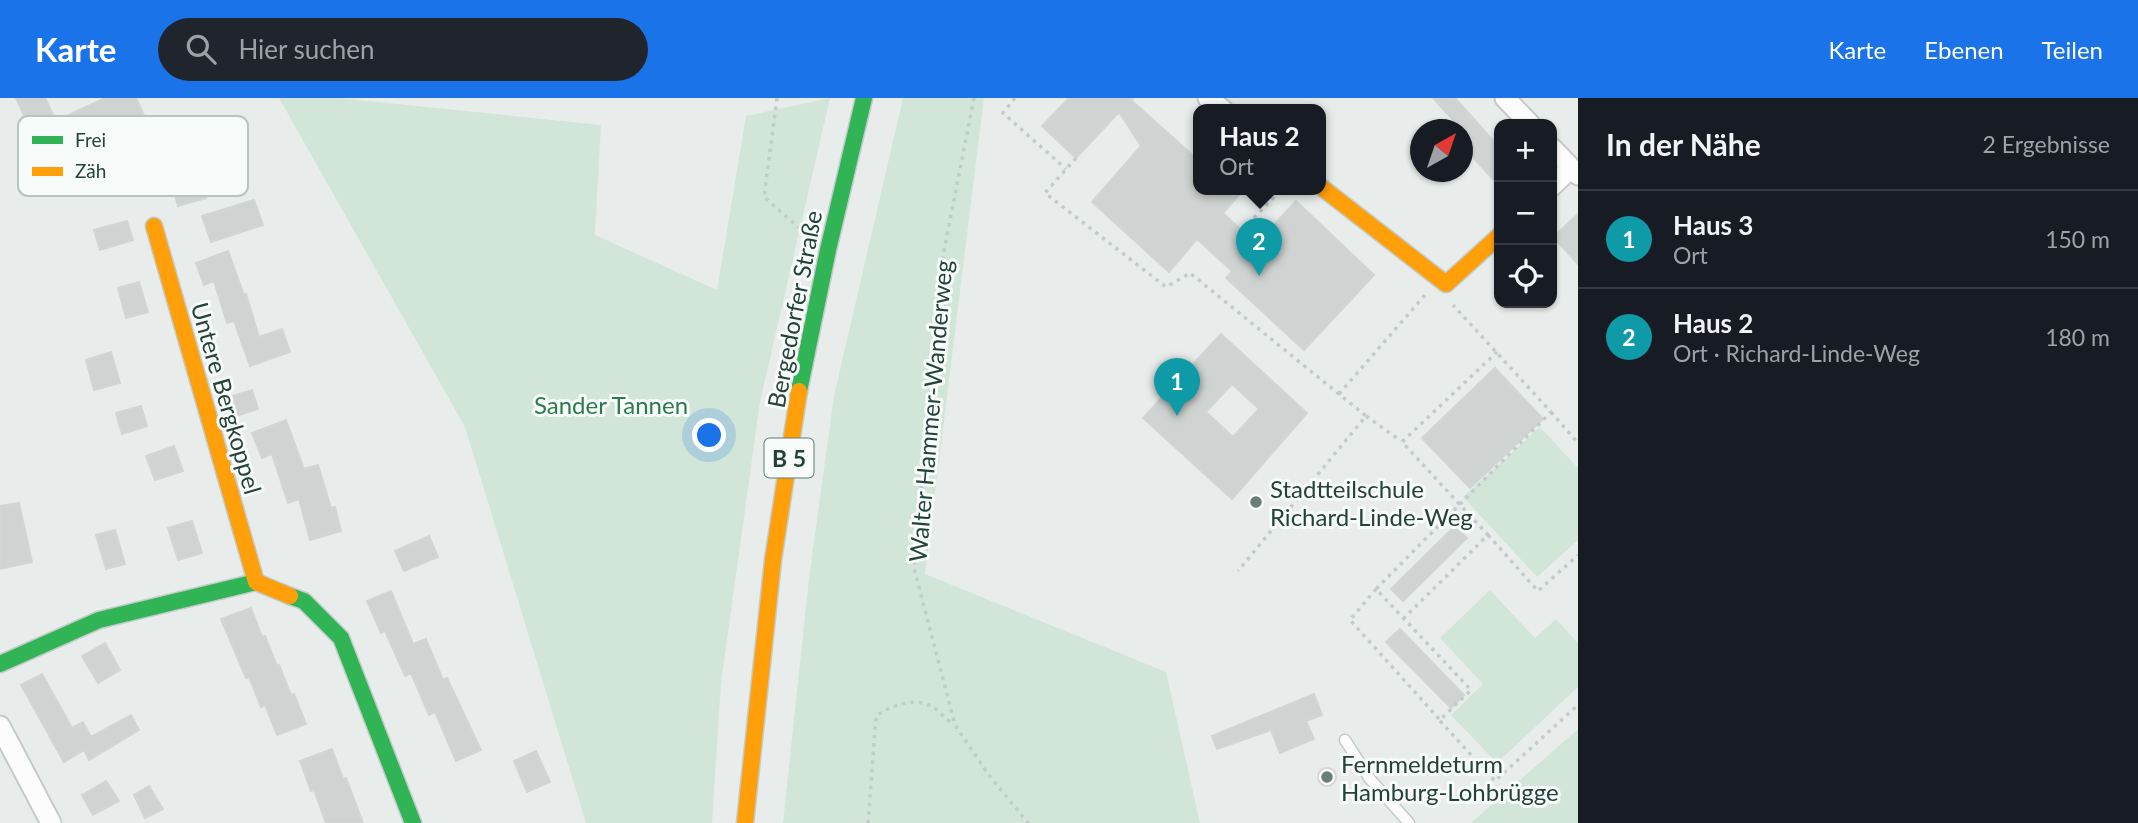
<!DOCTYPE html>
<html lang="de">
<meta charset="utf-8">
<style>
body{margin:0;font-family:Lato,sans-serif;background:#20242c;color:#f1f3f6}
.controls{position:absolute;right:21px;top:21px;display:grid;overflow:hidden;border-radius:14px;box-shadow:0 2px 5px #0004}
.controls button{width:63px;height:63px;display:grid;place-items:center;padding:0;border:0;border-bottom:2px solid #363941;background:#171b24;color:#f1f3f6;font:35px sans-serif}
.compass{position:absolute;left:1410px;top:21px;width:63px;height:63px;border-radius:50%;background:#171b24;box-shadow:0 2px 5px #0004;rotate:40deg}
.you{position:absolute;left:710px;top:338px;width:24px;height:24px;margin:-18px;border:5px solid #fff;border-radius:50%;background:#1a73e8;box-shadow:0 0 0 10px #1a73e833}
.badge{display:grid;place-items:center;width:46px;height:46px;border-radius:50%;background:#1a73e8;color:#fff;font-size:23px;font-weight:700}
.pin{position:absolute;translate:-50% -58px;filter:drop-shadow(0 2px 4px #0008)}
.pin::after{content:'';position:absolute;top:37px;width:24px;height:21px;background:inherit;clip-path:polygon(0 0,100% 0,50% 100%)}
.popup{position:absolute;left:1193px;top:6px;width:133px;height:91px;box-sizing:border-box;display:grid;place-content:center;border-radius:14px;background:#171b24;filter:drop-shadow(0 2px 5px #0005);font-size:23px;white-space:nowrap;color:#9ea1a6}
.popup b{font-size:26px;color:#f1f3f6}
.popup::after{content:'';position:absolute;left:50%;top:100%;margin-left:-14px;border:14px solid transparent;border-top-color:#171b24}
.list{margin:0;padding:0;list-style:none}
h2{display:flex;justify-content:space-between;align-items:center;height:91px;margin:0;padding:0 28px;font-size:30px}
h2 small{font-size:23px;font-weight:400;color:#9ea1a6}
.list li{display:grid;grid-template-columns:46px 1fr auto;gap:21px;align-items:center;box-sizing:border-box;height:98px;padding:0 28px;border-top:2px solid #363941}
.list b{display:block;font-size:26px;white-space:nowrap}
.list p{margin:0;font-size:23px;white-space:nowrap;color:#9ea1a6}
.list em{font-size:23px;font-style:normal;color:#9ea1a6}
.icon{flex:none;width:38px;height:38px;fill:none;stroke:currentColor;stroke-width:2;stroke-linecap:round;stroke-linejoin:round}
.map{position:relative;flex:none;width:1578px;height:725px;overflow:hidden}
header{display:flex;align-items:center;gap:42px;box-sizing:border-box;height:98px;padding:0 35px;background:#1a73e8;color:#fff}
header strong{font-size:33px}
nav{display:flex;gap:38px;margin-inline-start:auto;font-size:24px}
.search{width:490px;height:63px;background:#20242c;display:flex;align-items:center;gap:18px;box-sizing:border-box;padding:0 24px;border-radius:38px;color:#9ea1a6;font-size:26px}
main{display:flex}
aside{flex:1;background:#171b24}
.map>svg:first-child{display:block}
.green{fill:#d1e6d8}
.building{fill:#cfd4d2;stroke:#d1d6d4;stroke-width:2;fill-rule:evenodd}
.lines{fill:none;stroke-linecap:round;stroke-linejoin:round}
.lane-casing{stroke:#c5cac8;stroke-width:13}
.street-casing{stroke:#c5cac8;stroke-width:23}
.fast-casing{stroke:#c3cbc8;stroke-width:19}
.slow-casing{stroke:#c3cbc8;stroke-width:19}
.path{stroke:#c3ccca;stroke-width:3.5;stroke-dasharray:3.5 5;stroke-linecap:butt}
.lane{stroke:#fcfcfc;stroke-width:10}
.street{stroke:#fcfcfc;stroke-width:19}
.fast{stroke:#30b455;stroke-width:16}
.slow{stroke:#ff9f0a;stroke-width:16}
.poi-dot{fill:#697e78;stroke:#f7fbf9;stroke-width:2.5}
.labels{text-anchor:middle;dominant-baseline:central;stroke-width:6;stroke-linejoin:round;paint-order:stroke}
.shield{fill:#f7fbf9;stroke:#637a73;stroke-width:2}
.shield-label{font-size:23px;font-weight:bold;fill:#24423a}
.street-label{font-size:24px;fill:#24423a;stroke:#f7fbf9}
.park-label{font-size:24px;fill:#2d7a4b;stroke:#f7fbf9}
.poi-label{font-size:24px;fill:#24423a;stroke:#f7fbf9;text-anchor:start}
.key{fill:#f7fbf9;stroke:#b8c4c0;stroke-width:2}
.key-label{font-size:19px;fill:#24423a}
</style>
<header>
<strong>Karte</strong>
<div class="search"><svg class="icon" aria-label="search" viewBox="0 0 24 24"><circle cx="10" cy="10" r="6"/><path d="M15 15l6 6"/></svg>Hier suchen</div>
<nav><a>Karte</a><a>Ebenen</a><a>Teilen</a></nav>
</header>
<main>
<div class="map">
<svg width="1578" height="725" viewBox="0 0 1578 725">
<rect width="100%" height="100%" fill="#e8edeb"/>
<path class="green" d="M279 0H339L601 27 595 137 717 192 746 18 830 0 760 304 721 585 712 725H586L465 329Z
M903 0H984L925 476 1166 574 1200 725H783L809 480 834 298Z
M1540 329 1578 370V442L1537 479 1463 399Z
M1490 492 1535 540 1556 521 1578 545V589L1497 665 1451 617 1483 586 1440 540Z
M1578 631V725H1471Z"/>
<path class="building" d="M16 0H45L56 23 105 0H136L152 35 106 56 102 48 49 72Z
M1069 0H1133L1131 2 1198 62V92H1243L1223 115 1256 146 1296 103 1374 177 1304 252 1226 180 1232 173 1197 141 1169 174 1092 104 1141 48 1119 14 1076 60 1042 28Z
M1433 0H1455L1499 49V88L1471 57 1462 65V32Z
M199 75 206 100 178 108 171 83Z
M254 102 263 127 211 144 202 118Z
M1578 116V166L1553 139Z
M127 123 133 142 100 152 94 132Z
M228 153 244 197 246 196 259 239 282 231 290 254 250 268 234 223 227 225 214 183 204 187 196 165Z
M139 184 148 214 126 220 118 190Z
M1221 236 1307 315 1232 401 1143 320ZM1232 286 1259 311 1233 339 1206 314Z
M111 254 120 285 94 292 86 262Z
M1495 270 1543 321 1470 390 1422 340Z
M252 292 258 311 226 321 220 302Z
M141 308 147 328 122 336 116 315Z
M286 322 304 371 318 367 331 410 335 409 341 433 310 442 299 401 288 405 272 356 262 360 252 335Z
M174 348 183 373 155 382 146 358Z
M19 405 32 464 0 471V408Z
M192 423 202 455 178 462 168 430Z
M1455 428 1467 440 1403 503 1391 491Z
M115 432 125 466 106 471 96 437Z
M429 438 438 459 404 473 395 453Z
M391 493 413 546 426 541 443 582 447 580 481 652 456 663 435 614 429 617 411 575 405 578 385 533 381 535 367 503Z
M251 510 262 539 265 538 277 568 279 567 291 597 294 596 306 626 277 637 265 607 261 609 249 579 246 580 221 521Z
M1400 531 1464 597 1451 610 1386 544Z
M105 545 120 572 98 585 82 558Z
M42 576 72 630 83 624 91 639 131 617 139 632 89 662 84 652 64 664 21 587Z
M1314 596 1322 617 1306 623 1314 641 1280 655 1271 632 1217 651 1212 638Z
M332 651 343 681 346 680 363 725H326L314 692 311 693 300 663Z
M536 653 550 684 527 694 514 663Z
M1318 679a9 9 0 1 1 18 0a9 9 0 1 1-18 0Z
M106 683 119 703 93 717 82 697Z
M149 688 163 711 145 720 134 697Z"/>
<g class="lines">
<defs>
<path id="lane" d="M1345 642 1370 681 1409 725"/>
<path id="street" d="M1208 0 1223 12
M1505 0 1530 26
M1552 50 1578 77
M1552 88 1571 70
M0 628 51 725"/>
<path id="fast" d="M799 293 828 152 864 0
M290 498 304 503 341 540 413 725
M0 566 99 522 256 484"/>
<path id="slow" d="M1320 88 1446 186 1499 138
M154 128 256 484 290 498
M745 725 773 462 799 293"/>
</defs>
<use href="#lane" class="lane-casing"/>
<use href="#street" class="street-casing"/>
<use href="#fast" class="fast-casing"/>
<use href="#slow" class="slow-casing"/>
<path class="path" d="M777 0 764 99 805 135
M974 0 942 163 914 470 955 627 988 676 1028 725
M1015 0 1003 15 1066 71
M1076 60 1045 95 1166 189 1190 175 1366 318 1238 473
M1242 132 1281 92
M1339 296 1425 197
M1551 314 1578 345
M1366 318 1401 343
M1488 437 1538 493 1578 457
M1376 491 1350 522 1440 622 1471 592 1376 491 1551 314 1453 207
M1403 521 1488 437 1402 344 1497 254
M1440 623 1495 683 1578 607
M868 725 876 618C891 608 912 599 931 608 938 611 945 621 953 626"/>
<use href="#lane" class="lane"/>
<use href="#street" class="street"/>
<use href="#fast" class="fast"/>
<use href="#slow" class="slow"/>
</g>
<g class="poi-dot">
<circle cx="1256" cy="404" r="7"/>
<circle cx="1327" cy="679" r="7"/>
</g>
<g class="labels">
<rect class="shield" x="764.5" y="340.5" width="49" height="39" rx="5"/>
<g class="shield-label">
<text x="789" y="360">B 5</text>
</g>
<g class="street-label">
<text transform="translate(794 211) rotate(-79)">Bergedorfer Straße</text>
<text transform="translate(227 300) rotate(74)">Untere Bergkoppel</text>
<text transform="translate(930 313) rotate(-85)">Walter Hammer-Wanderweg</text>
</g>
<g class="park-label">
<text x="611" y="306">Sander Tannen</text>
</g>
<g class="poi-label">
<text x="1270" y="390">Stadtteilschule<tspan x="1270" dy="28">Richard-Linde-Weg</tspan></text>
<text x="1341" y="665">Fernmeldeturm<tspan x="1341" dy="28">Hamburg-Lohbrügge</tspan></text>
</g>
</g>
<rect x="18" y="18" width="230" height="80" rx="10" class="key"/>
<rect x="32" y="38" width="31" height="8" fill="#30b455"/>
<rect x="32" y="69" width="31" height="9" fill="#ff9f0a"/>
<g class="key-label">
<text x="75" y="49">Frei</text>
<text x="75" y="80">Zäh</text>
</g>
</svg>
<div class="controls">
<button>+</button>
<button>−</button>
<button><svg class="icon" aria-label="locate" viewBox="0 0 24 24"><circle cx="12" cy="12" r="6"/><path d="M12 2v4M12 18v4M2 12h4M18 12h4"/></svg></button>
</div>
<svg class="compass" viewBox="-18 -18 36 36"><path d="M0-13l5 13h-10z" fill="#e53935"/><path d="M0 13l5-13h-10z" fill="#9ea1a6"/></svg>
<div class="you"></div>
<div class="pin badge" style="left:1177px;top:318px;background:#0f9aa8">1</div>
<div class="pin badge" style="left:1259px;top:178px;background:#0f9aa8">2</div>
<div class="popup"><b>Haus 2</b>Ort</div>
</div>
<aside>
<h2>In der Nähe<small>2 Ergebnisse</small></h2>
<ul class="list">
<li><span class="badge" style="background:#0f9aa8">1</span><div><b>Haus 3</b><p>Ort</p></div><em>150 m</em></li>
<li><span class="badge" style="background:#0f9aa8">2</span><div><b>Haus 2</b><p>Ort · Richard-Linde-Weg</p></div><em>180 m</em></li>
</ul>
</aside>
</main>
